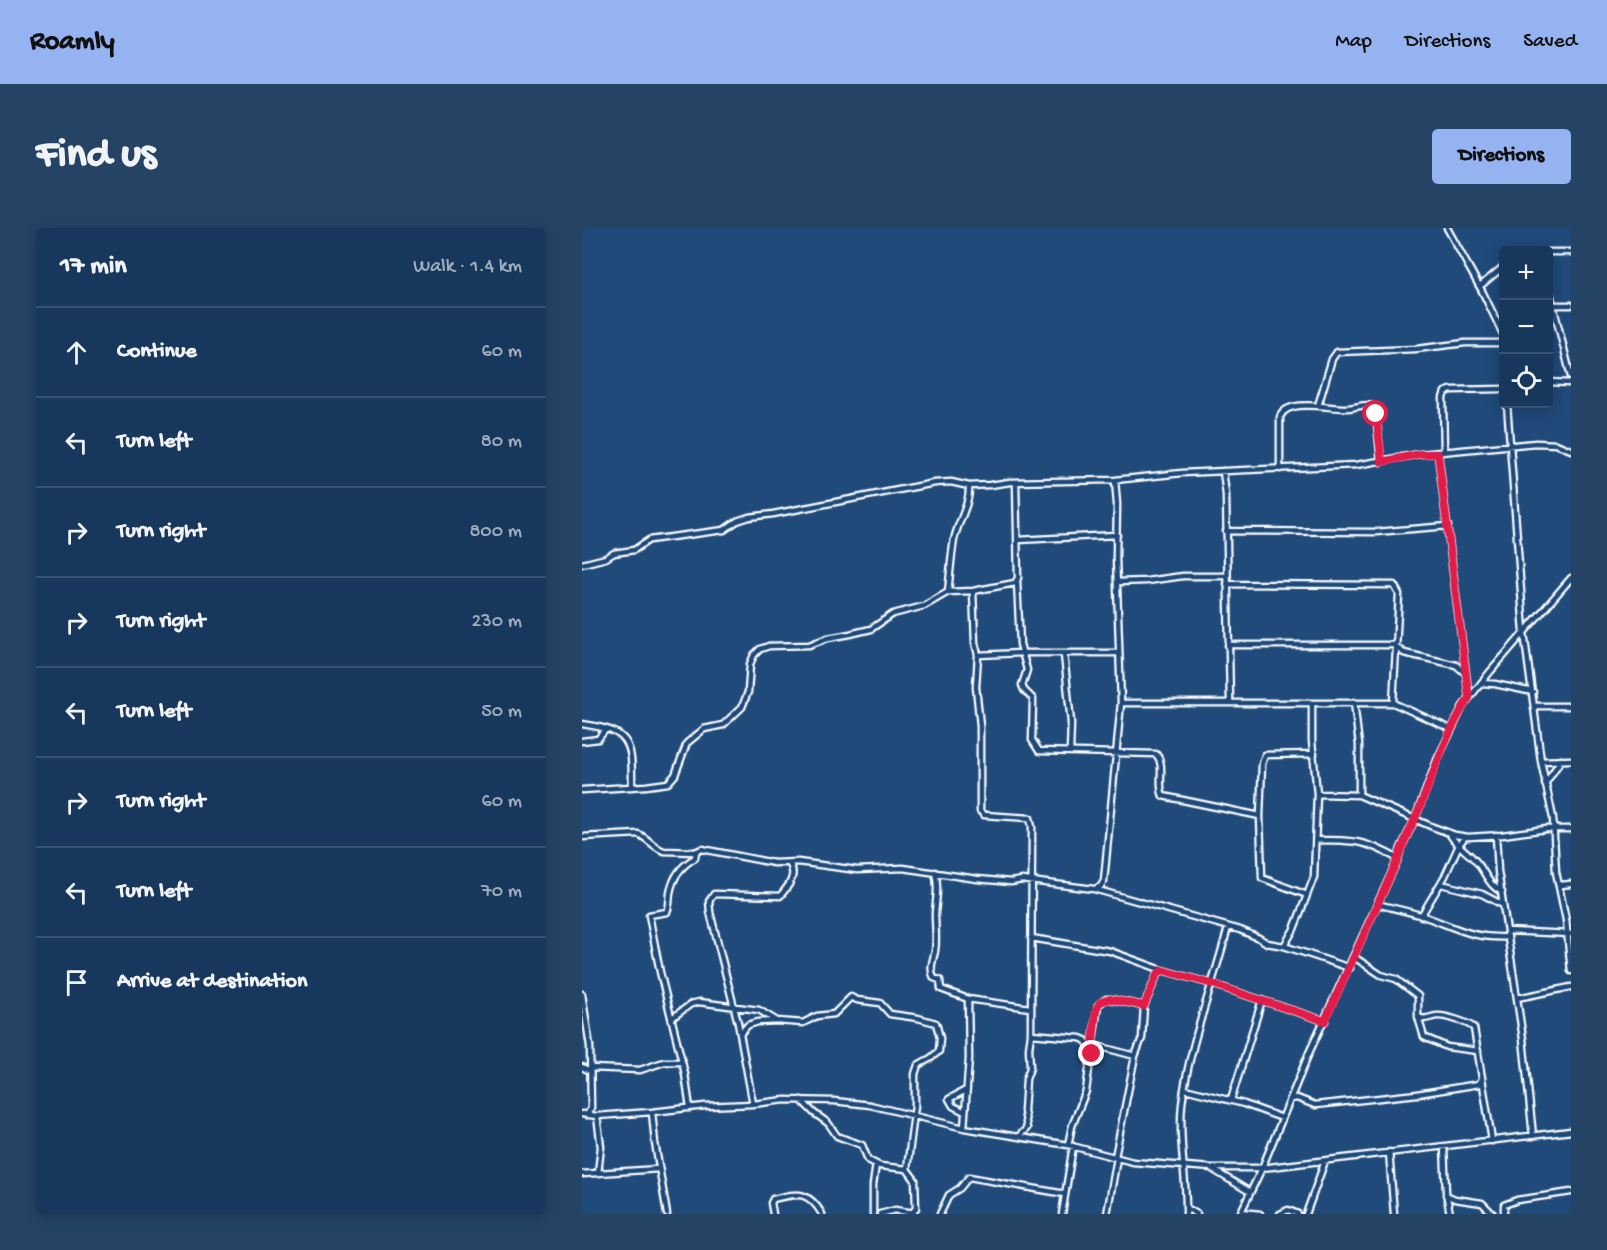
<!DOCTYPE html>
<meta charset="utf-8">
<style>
body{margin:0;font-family:"Gochi Hand",sans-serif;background:#244365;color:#f1f3f6}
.controls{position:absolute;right:18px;top:18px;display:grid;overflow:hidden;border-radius:6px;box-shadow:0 3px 15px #0003}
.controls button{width:54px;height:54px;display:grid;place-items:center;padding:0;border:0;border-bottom:2px solid #365272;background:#17385c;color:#f1f3f6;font:30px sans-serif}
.stop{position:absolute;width:18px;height:18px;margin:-14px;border:4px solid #e11d48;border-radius:50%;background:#fff}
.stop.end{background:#e11d48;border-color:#fff;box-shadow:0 2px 6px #0008}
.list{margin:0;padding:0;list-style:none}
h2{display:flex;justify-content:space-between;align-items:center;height:78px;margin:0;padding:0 24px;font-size:26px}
h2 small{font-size:20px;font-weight:400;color:#9eacbb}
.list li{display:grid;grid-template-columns:39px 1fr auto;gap:18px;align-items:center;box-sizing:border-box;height:90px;padding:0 24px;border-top:2px solid #365272}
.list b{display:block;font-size:22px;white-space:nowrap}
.list em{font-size:20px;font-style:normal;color:#9eacbb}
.icon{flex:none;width:33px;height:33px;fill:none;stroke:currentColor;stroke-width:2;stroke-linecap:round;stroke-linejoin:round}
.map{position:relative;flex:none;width:989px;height:986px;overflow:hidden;border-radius:6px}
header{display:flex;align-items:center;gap:36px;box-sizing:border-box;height:84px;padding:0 30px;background:#95b2f1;color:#111}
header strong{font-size:28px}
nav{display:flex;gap:33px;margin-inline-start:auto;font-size:21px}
.intro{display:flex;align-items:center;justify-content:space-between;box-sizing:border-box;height:144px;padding:0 36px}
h1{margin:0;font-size:42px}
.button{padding:15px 27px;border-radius:6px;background:#95b2f1;color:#111;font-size:21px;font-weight:700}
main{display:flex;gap:36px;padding:0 36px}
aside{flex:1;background:#17385c;border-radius:6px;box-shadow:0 3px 15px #0003}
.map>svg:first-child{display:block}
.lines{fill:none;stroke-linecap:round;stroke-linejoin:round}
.minor-casing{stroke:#fff;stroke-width:9}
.minor{stroke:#1f4a7a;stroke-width:4.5}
.route{stroke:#e11d48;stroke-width:8}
</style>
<header>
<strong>Roamly</strong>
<nav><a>Map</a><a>Directions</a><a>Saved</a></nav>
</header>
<div class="intro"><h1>Find us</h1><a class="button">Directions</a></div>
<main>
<aside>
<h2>17 min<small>Walk · 1.4 km</small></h2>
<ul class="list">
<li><svg class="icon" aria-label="ahead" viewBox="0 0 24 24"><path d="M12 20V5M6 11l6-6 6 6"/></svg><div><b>Continue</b></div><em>60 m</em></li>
<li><svg class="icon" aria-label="left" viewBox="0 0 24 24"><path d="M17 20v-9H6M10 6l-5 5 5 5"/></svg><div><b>Turn left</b></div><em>80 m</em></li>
<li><svg class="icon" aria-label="right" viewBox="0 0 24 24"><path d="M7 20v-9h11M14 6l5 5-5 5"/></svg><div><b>Turn right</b></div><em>800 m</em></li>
<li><svg class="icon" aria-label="right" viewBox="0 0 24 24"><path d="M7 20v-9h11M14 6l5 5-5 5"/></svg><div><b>Turn right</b></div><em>230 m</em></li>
<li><svg class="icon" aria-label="left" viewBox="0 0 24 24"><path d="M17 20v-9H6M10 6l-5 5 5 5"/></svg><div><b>Turn left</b></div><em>50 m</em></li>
<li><svg class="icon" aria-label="right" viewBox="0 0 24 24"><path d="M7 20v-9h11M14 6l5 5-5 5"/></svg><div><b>Turn right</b></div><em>60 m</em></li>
<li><svg class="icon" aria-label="left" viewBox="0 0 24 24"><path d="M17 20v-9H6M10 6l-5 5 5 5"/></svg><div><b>Turn left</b></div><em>70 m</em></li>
<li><svg class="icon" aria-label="arrive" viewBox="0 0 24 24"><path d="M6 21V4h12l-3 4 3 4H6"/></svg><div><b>Arrive at destination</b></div></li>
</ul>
</aside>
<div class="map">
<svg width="989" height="986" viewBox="0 0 989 986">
<rect width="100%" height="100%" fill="#1f4a7a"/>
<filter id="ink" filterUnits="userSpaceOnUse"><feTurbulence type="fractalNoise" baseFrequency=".0167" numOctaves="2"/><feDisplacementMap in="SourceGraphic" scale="12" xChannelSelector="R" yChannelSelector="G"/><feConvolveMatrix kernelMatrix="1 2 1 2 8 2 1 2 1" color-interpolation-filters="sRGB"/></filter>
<g filter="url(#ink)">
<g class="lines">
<defs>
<path id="minor" d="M865 0 900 63 921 106
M966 24H989
M966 57 989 149
M898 58 921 39
M972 77H989
M966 154 989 155
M925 176 942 404 959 533 971 590 974 644 984 692 989 743
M736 178 750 131 755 124 834 121 883 115H921
M862 224 861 170 863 164 869 162 921 161
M856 226 887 470
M698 241V189C705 170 745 180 762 180 772 181 781 175 791 178L794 186 799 234
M641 243 644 267 648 474
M644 303 794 304 866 298
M436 312 535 307
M0 336 24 330 32 325 52 322 67 312 142 302 155 293 167 289 191 286 353 255 369 254 387 258 408 257 428 254 533 252 600 245 774 237 838 226 954 215 974 216 989 222
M435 353 438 416 445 442 440 457 442 462 451 471 450 512 457 523 574 526C584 537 575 555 581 568L678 588 680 650 725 667
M535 354 565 353 601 348H645
M645 356 812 357 817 366 811 475
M391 363 393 415 396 427 394 459 398 498V583L402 587 448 590 450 599 449 806 447 820 448 840 444 851 442 883 445 900 438 907
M366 364C368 347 369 329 372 312 376 293 388 277 387 258
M646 417H814
M815 420 822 425 874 437 883 445
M482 426 489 495 488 524
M396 427 440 425H536
M899 455 913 456 951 464
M772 474 777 517V567
M539 475H811L869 501
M953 478H989
M0 496C49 503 50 513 50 559
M0 513 16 511 24 501
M959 533 989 532
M963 556 979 532
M0 562 64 558 86 555 93 547 105 515 122 501 141 497 160 479 166 464 168 436 172 427 178 421 187 418 227 417 246 410 268 406 289 401 311 386 342 378 366 364 391 363 433 355 436 350 434 255
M735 566 777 567 851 599 873 607 886 609 920 607 964 601H989
M678 588 680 536 683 527 732 526
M867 605C874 619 891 626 899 640 905 649 909 659 920 664
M914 607 916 643 941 811 951 908
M0 609 56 606C66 610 72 620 82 623L113 624 120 621 192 635 216 634 275 642 321 640 395 651 429 654 440 652 512 661 658 702 677 710 685 715 702 718 768 740
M734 612C770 612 784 612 816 631
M353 644C357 659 354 671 353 686 353 698 355 711 353 723 351 733 347 740 352 750L358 752 359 761 386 771 387 830 382 900
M859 656 900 666 921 677
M978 657 989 656
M513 661 519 658 522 653 539 475 534 329 535 276 533 252
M795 676C810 680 826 683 841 688 873 699 890 711 926 709
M839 688 863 648 877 617 883 609
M925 703 989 706
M449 710 528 723 580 742 630 756 743 793
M702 718 712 701 732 649 735 566 730 513V475
M772 729 799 747 814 751 836 768V789L842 809 865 819 896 823
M0 766 8 818 9 880 5 887
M935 770 989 759
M386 771 448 780
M836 789C843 793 847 789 855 788 863 787 887 795 892 800L910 913
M90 790 109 776 117 774 177 782 195 793
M158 806 166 797 176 794 195 793 221 795 235 788 252 786 269 769 275 772 298 775 308 786 336 790 354 795 358 810 357 823 349 830 336 837 333 846V878L325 941 333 952 334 980 330 985
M449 806 498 810 503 812 510 821
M512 817 553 828
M0 839 8 843
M8 840 58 842 82 834H100
M603 861 662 876 700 890
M709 871 715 870 733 877 743 876 835 866 897 856 900 851
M219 872 232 885 246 895 255 908 280 917 286 932 298 938 325 941
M649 872 680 772
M171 876 156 795 128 684 127 673 132 666 198 668C206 659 216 647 207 635
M108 880 103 846 78 744 67 687 85 684C88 678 87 671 88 665 91 649 100 637 113 630L114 624
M70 884 73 915 85 986
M383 884 371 878 367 871 384 862
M0 886 15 888 70 884 123 878 171 876 203 872 252 873 288 877 382 900 486 917 551 934 630 940H680L989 903
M15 888 19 919 16 945
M486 917 490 898 504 863 516 777 524 771H528L562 778
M862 919 864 964 868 986
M807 924 812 986
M533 929 553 828 560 810 562 778 575 747 580 742
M630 941 668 964
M0 946 77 941
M864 967 873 971 900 975 911 986
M604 980 615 986
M659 984 678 986
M191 986 189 975 191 971C216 965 226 962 240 986
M291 986V957L294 936
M298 986 313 982 332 985
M358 986 367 967 378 960 387 949 483 966
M480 986 491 918
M525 986 535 930
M604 986C605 950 596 913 600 876 607 816 631 758 646 699
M658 986 680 940 727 825 816 631 819 620 833 591 855 532 881 478 908 444 989 350
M698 986 706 982 716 986
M724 986 743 933
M922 986V977L935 972 989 964"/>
</defs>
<use href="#minor" class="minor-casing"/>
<use href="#minor" class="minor"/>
</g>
</g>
<g class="lines" filter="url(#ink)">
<path class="route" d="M510 826 514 781 518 774 528 771 562 778 575 747 580 742 630 756 743 793 816 631C821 613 831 597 838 579 853 542 865 503 887 470L856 226H838L800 234 794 186"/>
</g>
</svg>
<div class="controls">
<button>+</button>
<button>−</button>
<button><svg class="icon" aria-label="locate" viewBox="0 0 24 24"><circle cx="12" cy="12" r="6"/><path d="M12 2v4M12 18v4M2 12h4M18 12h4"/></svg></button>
</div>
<div class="stop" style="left:794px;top:186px"></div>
<div class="stop end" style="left:510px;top:826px"></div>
</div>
</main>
